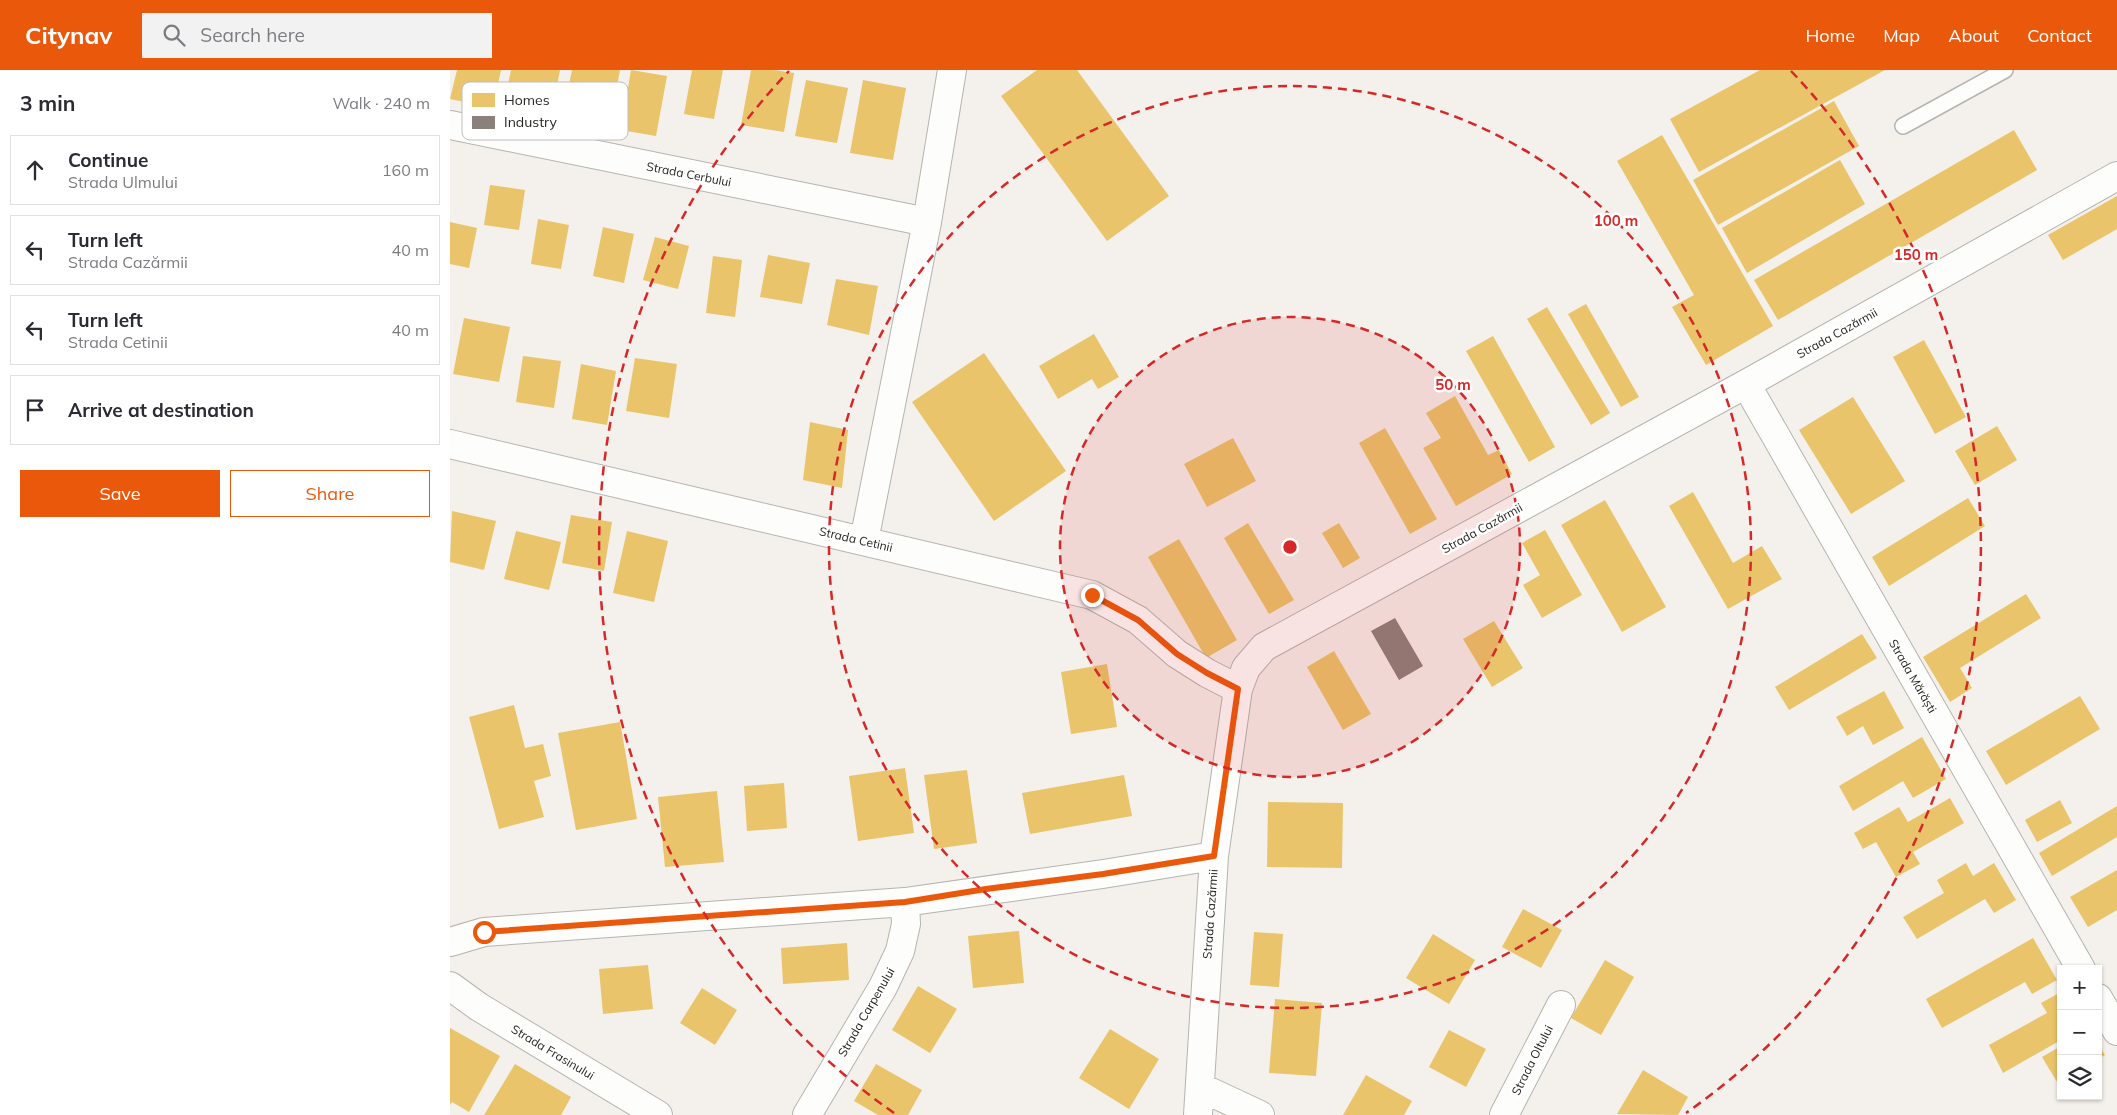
<!DOCTYPE html>
<meta charset="utf-8">
<style>
body{margin:0;font-family:Mulish,sans-serif;background:#f2f2f3;color:#2b2b33}
.controls{position:absolute;right:15px;bottom:15px;display:grid;overflow:hidden;border-radius:0px;box-shadow:0 1px 4px #0004}
.controls button{width:45px;height:45px;display:grid;place-items:center;padding:0;border:0;border-bottom:1px solid #e1e1e2;background:#fff;color:#2b2b33;font:25px sans-serif}
.stop{position:absolute;width:15px;height:15px;margin:-11px;border:4px solid #ea580c;border-radius:50%;background:#fff}
.stop.end{background:#ea580c;border-color:#fff;box-shadow:0 1px 5px #0008}
.list{margin:0;padding:0;list-style:none}
h2{display:flex;justify-content:space-between;align-items:center;height:65px;margin:0;padding:0 20px;font-size:21px}
h2 small{font-size:16px;font-weight:400;color:#7c7c81}
.list li{display:grid;grid-template-columns:32px 1fr auto;gap:15px;align-items:center;box-sizing:border-box;height:70px;margin:0 10px 10px;padding:0 10px;border:1px solid #e1e1e2;border-radius:0px}
.list b{display:block;font-size:19px;white-space:nowrap}
.list p{margin:0;font-size:16px;white-space:nowrap;color:#7c7c81}
.list em{font-size:16px;font-style:normal;color:#7c7c81}
.actions{display:flex;gap:10px;padding:15px 20px}
.actions a{flex:1;padding:11px 0;border:1px solid #ea580c;border-radius:0px;text-align:center;font-size:18px;color:#ea580c}
.actions .main{background:#ea580c;color:#fff}
.icon{flex:none;width:28px;height:28px;fill:none;stroke:currentColor;stroke-width:2;stroke-linecap:round;stroke-linejoin:round}
.map{position:relative;flex:none;width:1667px;height:1045px;overflow:hidden}
header{display:flex;align-items:center;gap:30px;box-sizing:border-box;height:70px;padding:0 25px;background:#ea580c;color:#fff}
header strong{font-size:24px}
nav{display:flex;gap:28px;margin-inline-start:auto;font-size:18px}
.search{width:350px;height:45px;background:#f2f2f3;display:flex;align-items:center;gap:12px;box-sizing:border-box;padding:0 18px;border-radius:0px;color:#7c7c81;font-size:19px}
main{display:flex}
aside{flex:1;background:#fff}
.map>svg:first-child{display:block}
.homes{fill:#e9c46a}
.industry{fill:#8a817c}
.lines{fill:none;stroke-linecap:round;stroke-linejoin:round}
.service-casing{stroke:#b6b4b0;stroke-width:18}
.minor-casing{stroke:#b6b4b0;stroke-width:30}
.service{stroke:#fdfdfc;stroke-width:15}
.minor{stroke:#fdfdfc;stroke-width:28}
.route{stroke:#ea580c;stroke-width:6}
.ring{fill:none;stroke:#d62828;stroke-width:2.5;stroke-dasharray:9 6}
.labels{text-anchor:middle;dominant-baseline:central;stroke-width:5;stroke-linejoin:round;paint-order:stroke}
.street-label{font-size:12px;fill:#282622;stroke:#fff}
.key{fill:#fff;stroke:#bebebd;stroke-width:1}
.key-label{font-size:14px;fill:#282622}
.centre{fill:#d62828;stroke:#fff;stroke-width:2.5}
.ring-label{font-size:15px;text-anchor:middle;font-weight:bold;fill:#d62828;stroke:#fff;stroke-width:5;stroke-linejoin:round;paint-order:stroke}
</style>
<header>
<strong>Citynav</strong>
<div class="search"><svg class="icon" aria-label="search" viewBox="0 0 24 24"><circle cx="10" cy="10" r="6"/><path d="M15 15l6 6"/></svg>Search here</div>
<nav><a>Home</a><a>Map</a><a>About</a><a>Contact</a></nav>
</header>
<main>
<aside>
<h2>3 min<small>Walk · 240 m</small></h2>
<ul class="list">
<li><svg class="icon" aria-label="ahead" viewBox="0 0 24 24"><path d="M12 20V5M6 11l6-6 6 6"/></svg><div><b>Continue</b><p>Strada Ulmului</p></div><em>160 m</em></li>
<li><svg class="icon" aria-label="left" viewBox="0 0 24 24"><path d="M17 20v-9H6M10 6l-5 5 5 5"/></svg><div><b>Turn left</b><p>Strada Cazărmii</p></div><em>40 m</em></li>
<li><svg class="icon" aria-label="left" viewBox="0 0 24 24"><path d="M17 20v-9H6M10 6l-5 5 5 5"/></svg><div><b>Turn left</b><p>Strada Cetinii</p></div><em>40 m</em></li>
<li><svg class="icon" aria-label="arrive" viewBox="0 0 24 24"><path d="M6 21V4h12l-3 4 3 4H6"/></svg><div><b>Arrive at destination</b></div></li>
</ul>
<div class="actions"><a class="main">Save</a><a>Share</a></div>
</aside>
<div class="map">
<svg width="1667" height="1045" viewBox="0 0 1667 1045">
<rect width="100%" height="100%" fill="#f4f0eb"/>
<path class="homes" d="M7 0H51L43 38 0 29Z
M61 0H110L103 37 55 28Z
M122 0H170L160 54 113 44Z
M181 0 217 6 206 66 171 60Z
M242 0H273L264 49 234 44Z
M301 0H324L344 3 334 62 291 55Z
M587 0H627L719 126 657 171 551 26Z
M1310 0H1435L1249 102 1220 49Z
M356 10 398 18 387 73 345 66Z
M413 10 456 18 443 90 400 83Z
M1384 31 1409 76 1268 155 1243 110Z
M1564 60 1587 100 1328 250 1304 210Z
M1212 65 1323 256 1256 295 1222 237 1244 225 1167 91Z
M1390 90 1415 134 1297 203 1272 158Z
M40 115 75 120 69 160 34 155Z
M1667 126V159L1613 190 1598 165Z
M88 149 119 155 111 199 81 194Z
M0 152 27 158 19 198 0 194Z
M153 157 184 164 174 213 143 206Z
M205 167 239 176 228 219 193 210Z
M318 185 360 193 352 234 310 227Z
M263 186 292 190 285 247 256 243Z
M386 209 428 216 419 265 377 255Z
M1136 234 1189 327 1171 337 1118 244Z
M1097 237 1160 343 1141 355 1077 249Z
M14 248 60 257 49 312 3 304Z
M644 264 669 307 648 319 642 309 608 329 589 296Z
M1043 266 1105 377 1079 392 1016 281Z
M1474 270 1516 347 1485 364 1443 287Z
M534 283 616 401 544 451 462 332Z
M73 286 111 291 104 338 66 332Z
M185 288 227 294 219 348 176 341Z
M131 294 166 301 157 355 122 349Z
M1005 326 1038 385 1049 380 1062 404 1006 436 973 378 991 368 976 343Z
M1403 327 1455 411 1401 444 1349 360Z
M360 352 398 360 392 418 353 410Z
M1547 356 1567 390 1525 415 1505 381Z
M935 358 987 449 960 464 909 373Z
M783 368 806 411 757 437 734 394Z
M1243 422 1283 493 1312 476 1332 509 1278 539 1219 436Z
M1518 428 1535 456 1439 516 1422 487Z
M1155 430 1216 537 1172 562 1111 455Z
M2 441 46 451 34 500 0 492Z
M121 445 162 452 154 501 112 493Z
M798 453 844 530 819 544 774 468Z
M889 453 910 488 893 498 872 463Z
M1095 460 1132 525 1092 548 1073 515 1090 505 1072 473Z
M66 461 111 472 99 520 54 509Z
M177 461 218 471 204 532 163 523Z
M729 469 787 570 756 588 698 487Z
M1576 524 1591 548 1510 598 1522 618 1500 632 1473 587Z
M1044 551 1073 598 1042 617 1013 569Z
M1412 564 1427 588 1339 640 1325 617Z
M884 581 921 644 893 660 857 597Z
M657 594 667 657 621 664 611 602Z
M1434 621 1454 658 1423 675 1413 656 1397 666 1386 647Z
M1630 626 1650 659 1556 715 1536 681Z
M64 635 75 678 93 674 101 706 84 711 94 747 49 759 19 647Z
M170 652 187 749 126 760 108 663Z
M1472 667 1496 709 1463 728 1453 711 1403 741 1389 716Z
M455 698 464 763 408 771 399 706Z
M517 700 527 773 484 779 474 705Z
M674 705 682 746 580 764 572 723Z
M334 713 337 758 297 761 294 716Z
M267 721 274 792 215 797 208 727Z
M1500 728 1514 753 1463 782 1470 794 1446 807 1426 772 1413 779 1404 763 1449 737 1458 752Z
M1610 730 1622 753 1587 772 1575 750Z
M818 732 893 733 892 798 817 797Z
M1667 736V767L1602 806 1589 783Z
M1516 793 1523 806 1544 793 1566 830 1544 843 1535 829 1467 869 1453 847 1494 823 1487 810Z
M1667 800V840L1638 857 1620 827Z
M1073 839 1112 860 1091 898 1052 877Z
M569 861 574 913 523 918 518 866Z
M804 862 833 864 829 917 800 915Z
M983 864 1025 890 999 934 956 908Z
M1583 868 1607 910 1582 924 1575 912 1492 958 1476 929Z
M397 873 399 910 333 914 331 878Z
M1155 890 1184 907 1151 965 1121 948Z
M198 895 203 939 153 944 149 899Z
M468 916 507 939 480 983 442 960Z
M252 918 287 940 265 975 230 953Z
M1611 922V970L1553 1003 1539 975 1597 943 1591 933Z
M825 929 872 933 866 1006 819 1003Z
M0 958 50 986 19 1042 2 1032 0 1035Z
M660 959 709 989 679 1039 629 1008Z
M999 960 1036 979 1016 1017 979 997Z
M1648 974 1655 985 1648 989Z
M1611 976V1010L1607 1012 1592 987Z
M65 994 121 1027 111 1045H34Z
M426 994 472 1020 458 1045H428L404 1031Z
M1193 1000 1238 1027 1228 1045 1167 1044Z
M916 1005 962 1031 954 1045H893Z"/>
<path class="industry" d="M945 548 973 596 949 610 921 561Z"/>
<g class="lines">
<defs>
<path id="service" d="M1453 56 1555 0"/>
<path id="minor" d="M0 55 477 152
M1296 314 1631 899
M0 374 642 525 688 550 727 584 757 603 788 619
M414 471 477 152 502 0
M0 872 34 862 455 832 653 804 764 786
M0 916 29 937 208 1045
M1648 928 1667 961
M750 1017 810 1045
M357 1045 433 917 450 881 456 854 455 832
M748 1045 764 786 788 619 796 598 814 577 1296 314 1667 106
M1054 1045 1111 935"/>
</defs>
<use href="#service" class="service-casing"/>
<use href="#minor" class="minor-casing"/>
<use href="#service" class="service"/>
<use href="#minor" class="minor"/>
</g>
<g class="lines">
<path class="route" d="M34 862 455 832 536 819 653 804 764 786 788 619 757 603 727 584 688 550 642 525"/>
</g>
<circle cx="840" cy="477" r="230" fill="#d62828" fill-opacity=".12"/>
<g class="ring">
<circle cx="840" cy="477" r="230"/>
<circle cx="840" cy="477" r="461"/>
<path d="M444 1043A691 691 0 0 1 339 1M1341 1A691 691 0 0 1 1236 1043"/>
</g>
<g class="labels">
<g class="street-label">
<text transform="translate(239 104) rotate(11)">Strada Cerbului</text>
<text transform="translate(1387 263) rotate(-29)">Strada Cazărmii</text>
<text transform="translate(1032 458) rotate(-29)">Strada Cazărmii</text>
<text transform="translate(406 469) rotate(13)">Strada Cetinii</text>
<text transform="translate(1463 606) rotate(60)">Strada Mărăști</text>
<text transform="translate(760 844) rotate(-86)">Strada Cazărmii</text>
<text transform="translate(416 942) rotate(-60)">Strada Carpenului</text>
<text transform="translate(103 982) rotate(31)">Strada Frasinului</text>
<text transform="translate(1082 990) rotate(-63)">Strada Oltului</text>
</g>
</g>
<rect x="12" y="12" width="166" height="58" rx="8" class="key"/>
<rect x="22" y="23" width="23" height="14" fill="#e9c46a"/>
<rect x="22" y="46" width="23" height="13" fill="#8a817c"/>
<g class="key-label">
<text x="54" y="35">Homes</text>
<text x="54" y="57">Industry</text>
</g>
<circle cx="840" cy="477" r="8" class="centre"/>
<g class="ring-label">
<text x="1166" y="156">100 m</text>
<text x="1466" y="190">150 m</text>
<text x="1003" y="320">50 m</text>
</g>
</svg>
<div class="controls">
<button>+</button>
<button>−</button>
<button><svg class="icon" aria-label="layers" viewBox="0 0 24 24"><path d="M12 4l9 5-9 5-9-5zM3 14l9 5 9-5"/></svg></button>
</div>
<div class="stop" style="left:34px;top:862px"></div>
<div class="stop end" style="left:642px;top:525px"></div>
</div>
</main>
